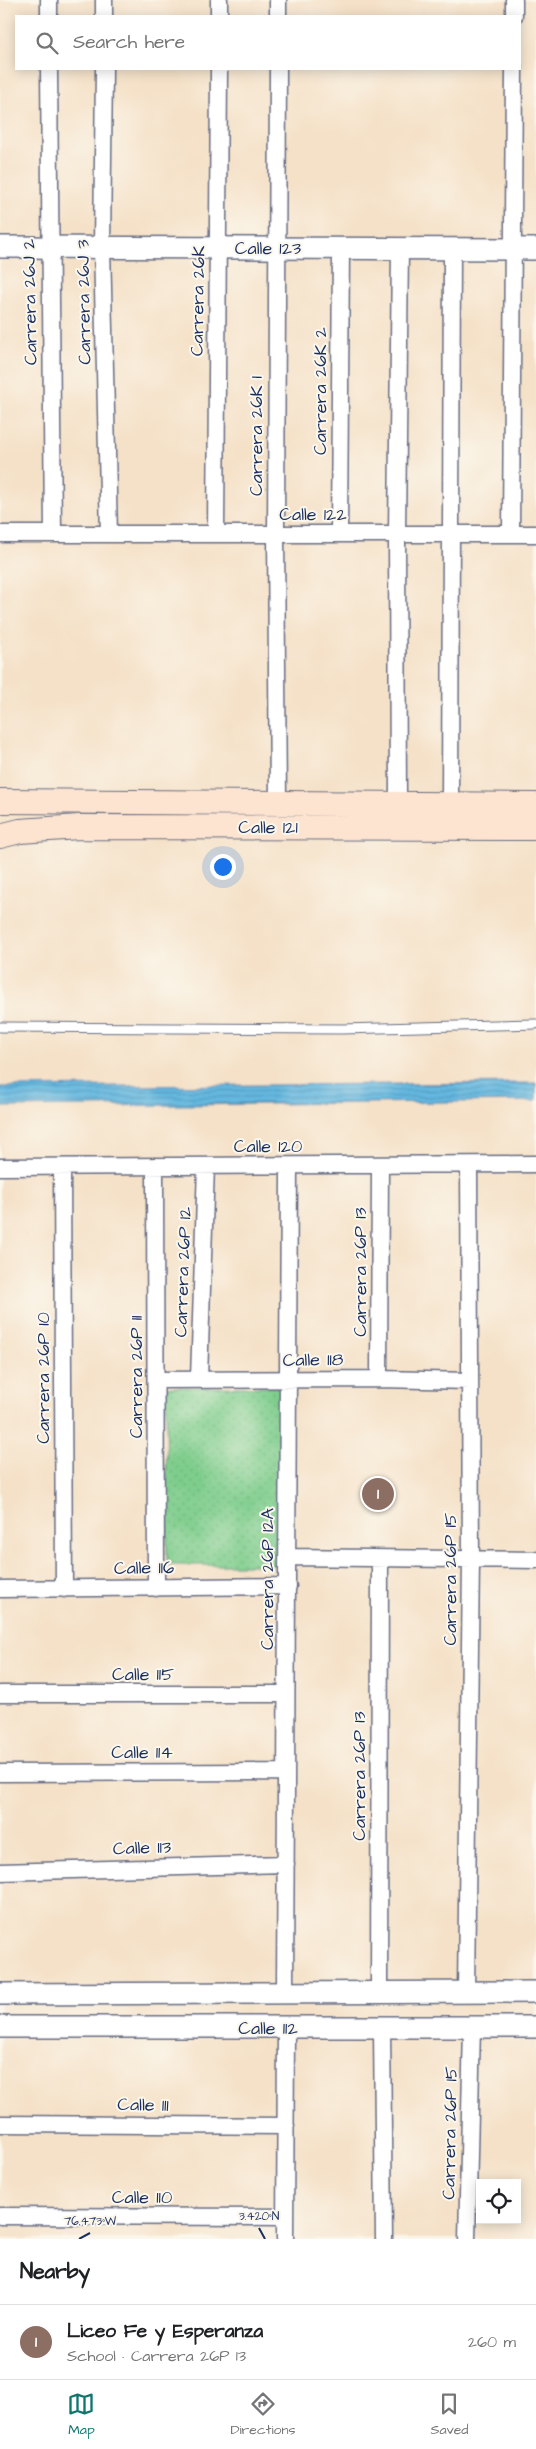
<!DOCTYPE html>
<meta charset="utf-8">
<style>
body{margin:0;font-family:"Architects Daughter",sans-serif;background:#f2f2f2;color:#202124}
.controls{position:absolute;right:15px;bottom:15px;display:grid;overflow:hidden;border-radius:0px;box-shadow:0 2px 12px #0003}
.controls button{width:45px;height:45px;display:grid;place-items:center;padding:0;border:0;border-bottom:1px solid #e0e0e0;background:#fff;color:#202124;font:25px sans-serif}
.you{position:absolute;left:222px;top:866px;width:18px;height:18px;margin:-12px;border:4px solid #fff;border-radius:50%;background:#1a73e8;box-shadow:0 0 0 8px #1a73e833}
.badge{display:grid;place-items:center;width:32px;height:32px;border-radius:50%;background:#0f766e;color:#fff;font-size:16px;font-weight:700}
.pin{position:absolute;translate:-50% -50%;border:2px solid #fff;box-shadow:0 1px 5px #0006}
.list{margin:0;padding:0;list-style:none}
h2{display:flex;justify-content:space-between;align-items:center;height:65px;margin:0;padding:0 20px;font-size:21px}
h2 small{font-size:16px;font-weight:400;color:#757577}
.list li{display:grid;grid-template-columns:32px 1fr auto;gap:15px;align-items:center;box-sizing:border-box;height:75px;padding:0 20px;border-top:1px solid #e0e0e0}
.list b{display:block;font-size:19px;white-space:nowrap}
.list p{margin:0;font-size:16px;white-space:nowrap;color:#757577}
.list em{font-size:16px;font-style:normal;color:#757577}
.icon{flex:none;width:28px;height:28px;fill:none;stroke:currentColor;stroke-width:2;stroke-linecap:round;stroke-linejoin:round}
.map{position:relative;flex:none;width:536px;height:2239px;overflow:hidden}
.search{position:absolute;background:#fff;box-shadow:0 2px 12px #0003;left:15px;right:15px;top:15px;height:55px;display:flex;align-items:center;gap:12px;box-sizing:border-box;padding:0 18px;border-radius:0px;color:#757577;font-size:19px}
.sheet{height:140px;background:#fff}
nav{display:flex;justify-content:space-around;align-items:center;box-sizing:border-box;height:70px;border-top:1px solid #e0e0e0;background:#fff;font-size:14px;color:#757577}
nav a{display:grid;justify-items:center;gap:2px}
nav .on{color:#0f766e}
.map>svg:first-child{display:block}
.park{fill:url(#park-dots);stroke:#4c7e75}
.water{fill:url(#water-rules);stroke:#40749f}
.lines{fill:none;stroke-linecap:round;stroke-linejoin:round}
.service-casing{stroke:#676d83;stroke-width:11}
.minor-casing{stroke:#676d83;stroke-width:19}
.tertiary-casing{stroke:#676d83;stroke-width:24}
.secondary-casing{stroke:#676d83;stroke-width:26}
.service{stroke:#fff;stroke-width:9}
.minor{stroke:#fff;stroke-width:16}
.tertiary{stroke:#fff;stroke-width:21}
.secondary{stroke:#fde4d0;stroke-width:24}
.ticks{fill:none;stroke:#1b2f5e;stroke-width:2}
.labels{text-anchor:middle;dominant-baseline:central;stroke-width:4;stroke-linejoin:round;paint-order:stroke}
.street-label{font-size:18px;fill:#1b2f5e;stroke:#fbf7ec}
.ticks-label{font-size:12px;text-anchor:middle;fill:#1b2f5e;stroke:#fbf7ec;stroke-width:4;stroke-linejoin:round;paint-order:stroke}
</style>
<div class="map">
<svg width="536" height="2239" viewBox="0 0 536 2239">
<defs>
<pattern id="park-dots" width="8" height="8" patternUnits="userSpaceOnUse" patternTransform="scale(1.25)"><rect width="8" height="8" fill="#7ecd8c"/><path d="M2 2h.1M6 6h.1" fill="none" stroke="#6cb07b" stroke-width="1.8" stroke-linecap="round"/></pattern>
<pattern id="water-rules" width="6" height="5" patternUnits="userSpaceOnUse" patternTransform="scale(1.25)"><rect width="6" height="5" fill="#65b8e0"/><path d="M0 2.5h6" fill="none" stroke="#5296b9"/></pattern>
</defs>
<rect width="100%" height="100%" fill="#fbf7ec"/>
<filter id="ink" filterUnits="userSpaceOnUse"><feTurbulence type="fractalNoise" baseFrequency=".02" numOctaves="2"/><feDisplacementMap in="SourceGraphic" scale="10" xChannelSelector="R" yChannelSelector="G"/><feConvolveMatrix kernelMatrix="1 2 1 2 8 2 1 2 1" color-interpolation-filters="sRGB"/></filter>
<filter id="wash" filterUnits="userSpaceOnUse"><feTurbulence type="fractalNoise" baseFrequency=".0096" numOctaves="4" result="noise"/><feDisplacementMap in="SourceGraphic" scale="20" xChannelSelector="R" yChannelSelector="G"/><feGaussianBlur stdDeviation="1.12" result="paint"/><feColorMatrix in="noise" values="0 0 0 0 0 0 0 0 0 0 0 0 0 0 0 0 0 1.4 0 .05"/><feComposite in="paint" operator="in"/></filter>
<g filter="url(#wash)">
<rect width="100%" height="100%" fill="#f5e1c8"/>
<path class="park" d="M166 1387H280L281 1565H167Z"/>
<path class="water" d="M536 1083V1101L0 1107V1087Z"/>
</g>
<g filter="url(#ink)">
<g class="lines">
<defs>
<path id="service" d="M0 1027 342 1029 536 1024"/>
<path id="minor" d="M49 0V16
M104 16V0
M219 16V0
M278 16V0
M514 16V0
M49 69 53 534
M104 69 102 247 109 534
M278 69 276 534 278 803
M0 534H536
M216 534 219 69
M339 534 341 248
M511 534 514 69
M398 804 397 534 400 248
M450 804 452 249
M155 1166 156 1588
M0 1167 536 1164
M62 1167 64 1589
M199 1379 206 1166
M379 1379 380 1165
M156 1380 379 1379 470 1381
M287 1557 536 1560
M0 1589 288 1586
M0 1694H286
M0 1773 284 1772
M0 1872 286 1864
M466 1992 471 1560 469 1165
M285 1993 289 1166
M379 1993 380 1560
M382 2028 384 2239
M0 2124 286 2126
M0 2216 285 2217
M285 2239 286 2028
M467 2239 472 2027"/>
<path id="tertiary" d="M0 247 536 249
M0 1994 536 1992
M0 2027H536"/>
<path id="secondary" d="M0 801 536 805
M0 836 20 831 79 827 536 828"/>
</defs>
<use href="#service" class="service-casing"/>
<use href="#minor" class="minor-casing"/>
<use href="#tertiary" class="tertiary-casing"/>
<use href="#secondary" class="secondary-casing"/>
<use href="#service" class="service"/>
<use href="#minor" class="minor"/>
<use href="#tertiary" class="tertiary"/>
<use href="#secondary" class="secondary"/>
</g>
</g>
<path class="ticks" d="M259 2228 265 2239M79 2239 90 2233"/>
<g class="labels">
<g class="street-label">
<text x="268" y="248">Calle 123</text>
<text transform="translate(198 301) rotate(-89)">Carrera 26K</text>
<text transform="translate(30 302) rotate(-91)">Carrera 26J 2</text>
<text transform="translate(84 302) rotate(-91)">Carrera 26J 3</text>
<text transform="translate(320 391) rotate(-90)">Carrera 26K 2</text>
<text transform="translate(256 436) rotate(-90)">Carrera 26K 1</text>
<text x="313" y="514">Calle 122</text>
<text x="268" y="827">Calle 121</text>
<text x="268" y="1146">Calle 120</text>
<text transform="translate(183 1272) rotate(-88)">Carrera 26P 12</text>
<text transform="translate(360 1272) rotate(-90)">Carrera 26P 13</text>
<text transform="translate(313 1360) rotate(-1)">Calle 118</text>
<text transform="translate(136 1377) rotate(-90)">Carrera 26P 11</text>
<text transform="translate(43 1378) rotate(-90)">Carrera 26P 10</text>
<text transform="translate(144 1568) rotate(-1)">Calle 116</text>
<text transform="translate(267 1579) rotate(-90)">Carrera 26P 12A</text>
<text transform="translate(450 1579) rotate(-90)">Carrera 26P 15</text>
<text x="143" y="1674">Calle 115</text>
<text x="142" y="1752">Calle 114</text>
<text transform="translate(359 1776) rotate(-90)">Carrera 26P 13</text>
<text transform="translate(142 1848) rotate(-2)">Calle 113</text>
<text x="268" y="2028">Calle 112</text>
<text transform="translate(143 2105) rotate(1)">Calle 111</text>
<text transform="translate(450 2133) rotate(-89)">Carrera 26P 15</text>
<text x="142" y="2197">Calle 110</text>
</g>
</g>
<g class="ticks-label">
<text x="259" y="2220">3.420°N</text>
<text x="90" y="2225">76.473°W</text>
</g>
</svg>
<div class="controls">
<button><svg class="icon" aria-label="locate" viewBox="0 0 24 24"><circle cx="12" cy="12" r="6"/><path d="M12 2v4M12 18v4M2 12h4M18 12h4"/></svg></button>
</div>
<div class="you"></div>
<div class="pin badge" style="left:378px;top:1494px;background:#8d6e63">1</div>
<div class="search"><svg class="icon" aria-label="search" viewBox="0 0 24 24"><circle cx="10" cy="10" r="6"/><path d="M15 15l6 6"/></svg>Search here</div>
</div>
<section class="sheet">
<h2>Nearby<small></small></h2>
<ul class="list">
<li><span class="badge" style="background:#8d6e63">1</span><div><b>Liceo Fe y Esperanza</b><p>School · Carrera 26P 13</p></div><em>260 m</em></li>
</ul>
</section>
<nav>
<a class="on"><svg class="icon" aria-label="map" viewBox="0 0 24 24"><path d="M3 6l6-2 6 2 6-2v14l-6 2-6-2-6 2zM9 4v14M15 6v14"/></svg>Map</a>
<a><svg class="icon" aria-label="directions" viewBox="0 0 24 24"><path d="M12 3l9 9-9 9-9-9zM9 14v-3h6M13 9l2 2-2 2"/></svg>Directions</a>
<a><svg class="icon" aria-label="saved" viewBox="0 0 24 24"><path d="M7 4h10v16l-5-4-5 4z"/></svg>Saved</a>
</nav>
